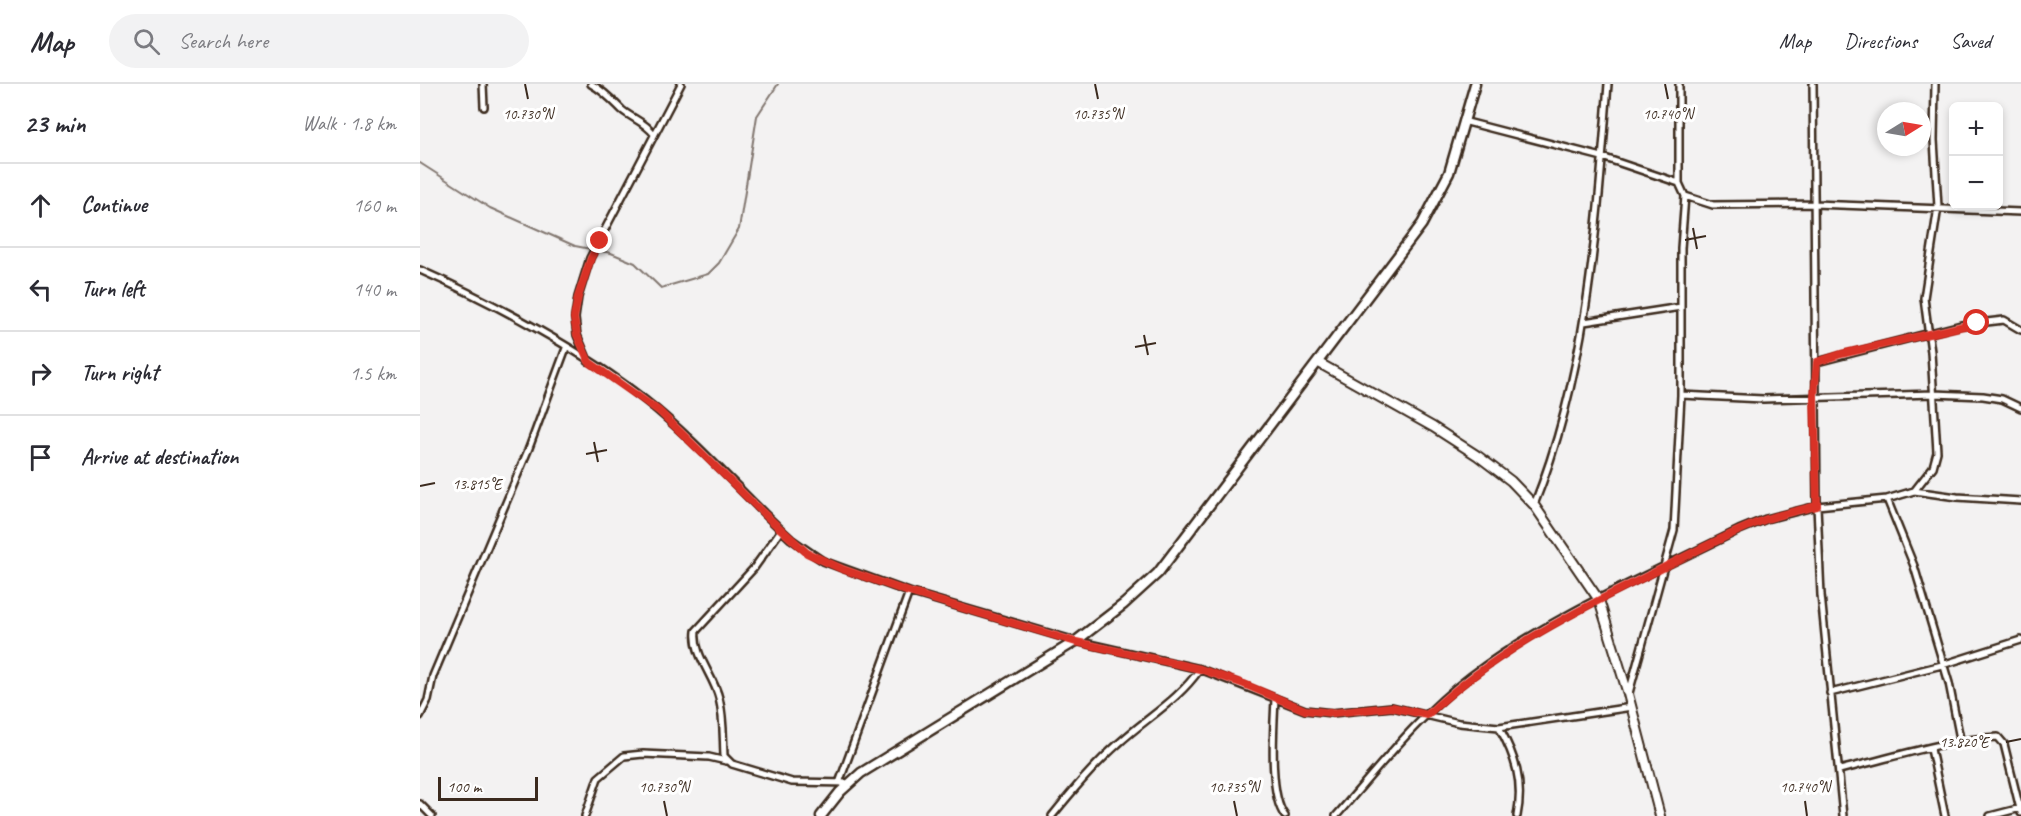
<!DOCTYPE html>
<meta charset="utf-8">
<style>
body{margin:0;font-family:Caveat,sans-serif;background:#f2f2f3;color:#2b2b33}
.controls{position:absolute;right:18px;top:18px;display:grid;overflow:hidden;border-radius:9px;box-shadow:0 3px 9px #0003}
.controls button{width:54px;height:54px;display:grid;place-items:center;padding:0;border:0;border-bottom:2px solid #e1e1e2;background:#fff;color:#2b2b33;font:30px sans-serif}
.compass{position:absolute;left:1457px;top:18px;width:54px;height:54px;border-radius:50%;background:#fff;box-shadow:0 3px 9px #0003;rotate:79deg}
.scale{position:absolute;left:18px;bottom:15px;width:100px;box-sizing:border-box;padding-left:6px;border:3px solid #3b2a1e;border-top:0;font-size:16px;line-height:21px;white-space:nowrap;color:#3b2a1e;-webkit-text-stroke:4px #fff;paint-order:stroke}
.stop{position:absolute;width:18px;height:18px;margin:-14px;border:4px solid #d93025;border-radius:50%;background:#fff}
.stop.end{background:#d93025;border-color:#fff;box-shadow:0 2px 6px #0008}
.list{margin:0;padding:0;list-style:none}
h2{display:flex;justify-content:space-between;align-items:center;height:78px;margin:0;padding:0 24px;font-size:26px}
h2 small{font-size:20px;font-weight:400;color:#7c7c81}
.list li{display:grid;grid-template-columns:39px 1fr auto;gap:18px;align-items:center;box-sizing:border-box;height:84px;padding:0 24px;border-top:2px solid #e1e1e2}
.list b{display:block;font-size:22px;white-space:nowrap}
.list em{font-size:20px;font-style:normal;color:#7c7c81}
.icon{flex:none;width:33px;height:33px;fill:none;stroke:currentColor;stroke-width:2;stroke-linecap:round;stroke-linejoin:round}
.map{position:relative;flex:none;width:1601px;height:732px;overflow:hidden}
header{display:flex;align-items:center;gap:36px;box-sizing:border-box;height:84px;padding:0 30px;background:#fff;border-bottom:2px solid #e1e1e2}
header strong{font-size:28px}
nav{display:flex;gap:33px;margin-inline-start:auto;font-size:21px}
.search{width:420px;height:54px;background:#f2f2f3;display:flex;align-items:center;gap:15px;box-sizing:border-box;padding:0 21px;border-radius:33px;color:#7c7c81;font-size:22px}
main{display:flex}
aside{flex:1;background:#fff}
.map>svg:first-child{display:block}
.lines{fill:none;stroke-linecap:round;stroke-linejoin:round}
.stream{stroke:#827770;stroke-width:2}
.minor-casing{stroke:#3b2a1e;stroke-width:10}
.secondary-casing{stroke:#3b2a1e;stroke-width:12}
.primary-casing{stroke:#3b2a1e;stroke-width:13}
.minor{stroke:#fff;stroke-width:5}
.secondary{stroke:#fff;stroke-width:8}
.primary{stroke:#fff;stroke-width:8}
.route{stroke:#d93025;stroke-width:8}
.ticks{fill:none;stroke:#3b2a1e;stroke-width:2}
.ticks-label{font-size:15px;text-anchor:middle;fill:#3b2a1e;stroke:#fff;stroke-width:6;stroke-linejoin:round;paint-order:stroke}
</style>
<header>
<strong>Map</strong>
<div class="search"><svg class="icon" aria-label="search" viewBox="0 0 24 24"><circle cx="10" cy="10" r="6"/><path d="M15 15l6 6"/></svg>Search here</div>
<nav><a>Map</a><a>Directions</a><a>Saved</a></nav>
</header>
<main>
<aside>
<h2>23 min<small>Walk · 1.8 km</small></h2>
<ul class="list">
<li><svg class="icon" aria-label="ahead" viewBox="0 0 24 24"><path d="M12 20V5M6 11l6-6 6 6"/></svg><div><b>Continue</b></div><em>160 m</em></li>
<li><svg class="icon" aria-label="left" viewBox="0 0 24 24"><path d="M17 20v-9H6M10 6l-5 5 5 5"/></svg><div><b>Turn left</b></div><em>140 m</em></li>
<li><svg class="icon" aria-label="right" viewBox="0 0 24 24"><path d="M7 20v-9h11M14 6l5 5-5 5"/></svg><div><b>Turn right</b></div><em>1.5 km</em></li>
<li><svg class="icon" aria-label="arrive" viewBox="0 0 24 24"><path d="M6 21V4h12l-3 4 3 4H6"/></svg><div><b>Arrive at destination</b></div></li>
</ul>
</aside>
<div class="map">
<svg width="1601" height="732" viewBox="0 0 1601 732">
<rect width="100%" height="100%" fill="#f3f2f2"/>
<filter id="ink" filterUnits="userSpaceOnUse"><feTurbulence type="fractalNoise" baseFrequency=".0167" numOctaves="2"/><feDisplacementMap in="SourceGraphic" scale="12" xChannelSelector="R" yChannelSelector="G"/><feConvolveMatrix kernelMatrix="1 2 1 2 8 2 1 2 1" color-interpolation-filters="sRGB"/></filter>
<g filter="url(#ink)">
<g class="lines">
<path class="stream" d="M0 79 70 124 155 162 191 169 215 179 241 204 288 190 299 179 319 145 337 32 358 0"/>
<defs>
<path id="minor" d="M63 0 64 23
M171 0C184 7 192 16 202 26 213 35 225 38 234 50
M1393 0 1397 422 1401 511 1423 732
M1043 37 1182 73 1259 99
M1265 112 1293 121 1394 120 1601 128
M0 186C72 218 164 267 225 316 278 358 322 410 371 455L403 477 489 508 656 557 780 585 885 626 912 629 972 623 1039 639 1079 643 1212 623
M1164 238 1261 223
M168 277 157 251 155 234 158 213 170 174 261 0
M1397 278 1541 241 1584 236 1601 246
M1261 311 1343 315 1514 310 1563 312 1582 315 1601 324
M1495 406 1513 383 1517 368 1511 268 1504 214 1518 123 1514 56 1515 0
M1467 415 1494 482 1529 599 1540 655
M1114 421C1168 287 1177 142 1188 0
M361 446 334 484 276 547C273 571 294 592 299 614 304 634 303 652 304 672L312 680 372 698 429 699
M1209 609 1254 446 1261 311V164L1265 112 1259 99V0
M1410 609 1522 581 1601 556
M855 614C854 641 848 711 865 732
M0 632 8 616 13 592 109 364 146 264
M1079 643C1095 672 1104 698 1097 732
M1511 665 1525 732
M1419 686C1472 674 1524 656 1578 653L1584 660 1601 729
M419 699 489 508
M0 720 12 732
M165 732 178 694 204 672 223 670 289 673 306 677
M632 732C653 706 673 682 698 660 726 634 758 617 780 585
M916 732C959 683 999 631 1051 592 1132 531 1229 491 1319 446L1346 435 1397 422 1467 415 1494 407 1537 413 1601 417
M1570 732 1601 724"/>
<path id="secondary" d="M899 279 1013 343 1058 372 1091 397 1114 421 1179 516 1208 610 1240 732"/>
<path id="primary" d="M401 732 420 708 441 689 656 557 704 520 738 489 1002 140 1029 89 1055 0"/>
</defs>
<use href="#minor" class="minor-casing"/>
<use href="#secondary" class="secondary-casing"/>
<use href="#primary" class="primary-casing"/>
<use href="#minor" class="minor"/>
<use href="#secondary" class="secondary"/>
<use href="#primary" class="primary"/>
</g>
</g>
<g class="lines" filter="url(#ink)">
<path class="route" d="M180 157 171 174 158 213 154 234 157 251 169 278 239 327 342 428 387 469 422 485 489 508 656 558 780 585 824 600 885 626 912 629 972 623 1007 631C1070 572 1144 533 1221 495 1261 475 1302 452 1344 436 1361 430 1380 426 1397 422L1394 312 1397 278 1421 270 1557 239"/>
</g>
<path class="ticks" d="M105 0 108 15M675 0 678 15M1245 0 1248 15M1273 144 1277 165M1265 156 1286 152M724 251 728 271M715 263 736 259M174 358 178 378M166 370 187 366M0 402 15 399M1586 658 1601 655M244 717 247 732M814 717 817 732M1385 717 1387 732"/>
<g class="ticks-label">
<text x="108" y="35">10.730°N</text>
<text x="678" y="35">10.735°N</text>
<text x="1248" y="35">10.740°N</text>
<text x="57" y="405">13.815°E</text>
<text x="1544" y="663">13.820°E</text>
<text x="244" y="708">10.730°N</text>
<text x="814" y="708">10.735°N</text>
<text x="1385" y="708">10.740°N</text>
</g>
</svg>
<div class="controls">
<button>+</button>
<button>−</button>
</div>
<svg class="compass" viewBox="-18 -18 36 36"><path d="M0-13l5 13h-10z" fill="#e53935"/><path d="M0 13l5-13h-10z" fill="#7c7c81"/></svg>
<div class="scale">100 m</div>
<div class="stop" style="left:1557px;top:239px"></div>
<div class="stop end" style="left:180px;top:157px"></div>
</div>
</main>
